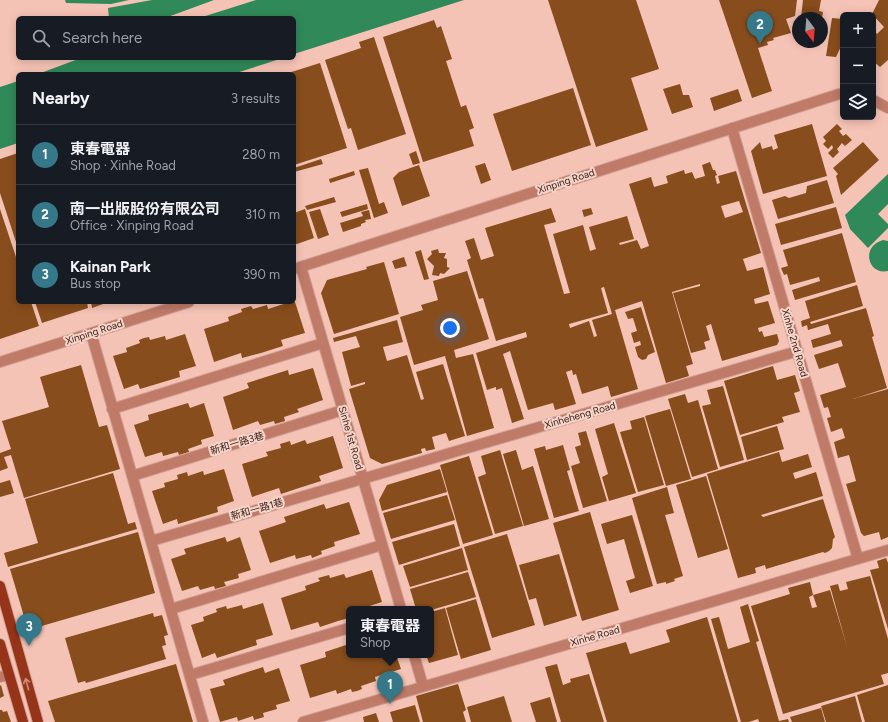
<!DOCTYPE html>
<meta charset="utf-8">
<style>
body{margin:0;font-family:Figtree,"Noto Sans TC",sans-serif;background:#20242c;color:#f1f3f6}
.controls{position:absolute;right:12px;top:12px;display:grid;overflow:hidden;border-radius:6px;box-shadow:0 2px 10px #0003}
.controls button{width:36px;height:36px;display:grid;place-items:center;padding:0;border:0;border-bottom:1px solid #363941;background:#171b24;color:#f1f3f6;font:20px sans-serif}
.compass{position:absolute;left:792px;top:12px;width:36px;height:36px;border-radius:50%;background:#171b24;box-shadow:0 2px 10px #0003;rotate:164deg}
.you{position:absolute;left:450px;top:328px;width:14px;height:14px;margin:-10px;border:3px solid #fff;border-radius:50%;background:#1a73e8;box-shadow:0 0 0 6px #1a73e833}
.badge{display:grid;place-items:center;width:26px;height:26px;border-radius:50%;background:#357889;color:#fff;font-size:13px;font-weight:700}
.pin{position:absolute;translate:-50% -33px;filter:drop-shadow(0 1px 2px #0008)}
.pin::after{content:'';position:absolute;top:21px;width:14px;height:12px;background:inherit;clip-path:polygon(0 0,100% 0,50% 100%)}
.popup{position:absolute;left:346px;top:606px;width:88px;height:52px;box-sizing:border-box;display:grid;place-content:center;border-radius:6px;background:#171b24;filter:drop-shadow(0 1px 3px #0005);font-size:13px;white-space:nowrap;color:#9ea1a6}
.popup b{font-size:15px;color:#f1f3f6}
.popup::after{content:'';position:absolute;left:50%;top:100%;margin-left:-8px;border:8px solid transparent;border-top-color:#171b24}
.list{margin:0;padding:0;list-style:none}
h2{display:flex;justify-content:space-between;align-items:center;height:52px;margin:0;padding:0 16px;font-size:17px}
h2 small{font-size:13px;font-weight:400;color:#9ea1a6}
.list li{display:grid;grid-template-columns:26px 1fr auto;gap:12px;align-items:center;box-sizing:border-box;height:60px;padding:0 16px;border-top:1px solid #363941}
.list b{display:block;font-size:15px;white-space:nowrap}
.list p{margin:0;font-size:13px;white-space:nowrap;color:#9ea1a6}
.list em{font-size:13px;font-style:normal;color:#9ea1a6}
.icon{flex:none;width:22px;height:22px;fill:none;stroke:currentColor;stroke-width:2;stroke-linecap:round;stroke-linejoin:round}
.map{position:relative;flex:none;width:888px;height:722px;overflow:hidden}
.search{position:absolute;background:#171b24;box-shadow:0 2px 10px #0003;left:16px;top:16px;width:280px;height:44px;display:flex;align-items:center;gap:10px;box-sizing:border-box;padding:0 14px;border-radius:6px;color:#9ea1a6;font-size:15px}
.panel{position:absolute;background:#171b24;box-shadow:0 2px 10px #0003;left:16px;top:72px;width:280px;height:232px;border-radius:6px}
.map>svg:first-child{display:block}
.water{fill:#308959}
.building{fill:#884d1c;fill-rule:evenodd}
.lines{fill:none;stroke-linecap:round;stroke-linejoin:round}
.minor-casing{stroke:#cfa194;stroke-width:12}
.major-casing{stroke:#cfa194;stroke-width:12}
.minor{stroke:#bf7a68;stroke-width:10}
.major{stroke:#953418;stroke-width:10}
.oneway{stroke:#ca8d7a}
.labels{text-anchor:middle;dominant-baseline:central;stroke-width:4;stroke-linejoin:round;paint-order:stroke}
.street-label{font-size:10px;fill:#391b12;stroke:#f6d5cb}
</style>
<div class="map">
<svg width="888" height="722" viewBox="0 0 888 722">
<rect width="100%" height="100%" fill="#f5c3b5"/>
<path class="water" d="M65 0H129L111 4 66 3Z
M152 0H214L165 18H109L108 8Z
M256 0H464L294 54V18H199Z
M81 58H283L233 74H38Z
M18 81V143L0 149V87Z
M888 174V204L878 214 888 224V228L868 248 850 229 845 215Z
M883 240 888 241V271C867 275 861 246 883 240Z"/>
<path class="building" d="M548 0H636L659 69 631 78 648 130 596 147Z
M719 0H797L795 16 786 19 791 33 773 38 774 40 767 42 768 45 758 48 772 91 752 98Z
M803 0H821L819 11 823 12 822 18H801Z
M879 0H888V60L880 67 874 62 873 63V29L877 34 884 27 872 14Z
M832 18 843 19V42L836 57 826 56Z
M434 20 437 28 441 26 452 59 446 61 461 107 466 105 474 128 469 130 474 146 423 162 383 37Z
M374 37 406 134 358 150 351 128 348 129 325 60 361 48 359 42Z
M320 63 347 148 294 165V74H285Z
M680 84 683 95H689L693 107 672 114 663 89Z
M573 88 591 145 512 171 493 114Z
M738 89 742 101 714 111 710 98Z
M812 124 827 176 763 194 751 151 760 142 762 149 772 146 773 150 778 148 774 135Z
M837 124 842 129 839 131 843 136 846 134 852 140 845 146 842 143 837 149 839 152 833 158 828 153 833 148 832 145 828 149 823 144 826 141 823 137Z
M863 142 879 160 841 195 836 176 838 174 833 168Z
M416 151 420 163 413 165 409 154Z
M18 153V248L0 193V159Z
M321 159 323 164 294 172V168Z
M710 162 713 170H715L717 175 715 176 717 184 720 183 718 176 736 171 761 253 743 259 747 271 763 267 770 294 754 299 755 304 768 301 775 323 758 328 759 332 762 331 764 337 777 334 779 341 777 345 722 361 711 324 706 326 710 340 704 342 706 349 691 353 673 293 700 286V284L672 292 693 364 686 366 689 376 666 383 642 301 615 310 638 389 611 397 608 386 582 394 576 374 573 375 572 370 566 372 576 404 555 410 553 403 528 410 510 351 503 354 524 419 512 423 502 388 496 390V387L487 390 476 353 527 337 526 332 496 341 483 298 479 299 467 260 471 258 465 241 474 238 481 260 494 256 485 228 551 208 556 222 544 225 564 294 570 293 553 234 583 225 590 251 596 249 589 227 627 216 634 239 619 243 620 245 637 240 641 249 649 246 629 184 651 177 654 187 668 183 666 176 684 170 685 174 692 172 695 179 705 176 702 165ZM739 201 743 212 725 218 721 206ZM604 287 612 314 592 320 597 336 594 337 589 321 570 328 569 324 608 313 601 288Z
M485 163 491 180 481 184 475 166Z
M419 165 430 196 402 206 393 178 399 172Z
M368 168 379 204 384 202 388 213 374 218 359 170Z
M354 171 355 175 330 183 329 179Z
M827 180 834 203 778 219 772 200 785 196 789 198 806 193 807 186Z
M334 197 336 202 307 210 305 206Z
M367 204 368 209 342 217 340 212Z
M836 207 842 228 781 245 775 224Z
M591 208 593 214 584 217 582 210Z
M0 209 18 263V302H31L39 326 0 339Z
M305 209 314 238 294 245V213Z
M320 209 329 235 318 239 309 212Z
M369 210 371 219 365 220 366 222 361 224V226L343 232 340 223 363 216 361 212Z
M842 233 856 282 795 300 792 290 820 281 819 277 790 285 787 274 784 275 781 268 788 266 783 250Z
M438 249 439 253H446L444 258 447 259V267L450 268 444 274 440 273 439 276 432 275 434 266 427 259 432 254 431 251Z
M421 250 429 279 424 280 415 252Z
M404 257 407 266 395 269 392 261Z
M384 262 399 314 334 334 321 293 327 280 367 269 366 267Z
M467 271 489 339 454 350 456 358 473 354 494 428 467 436 445 356 414 365 400 317 423 310 421 305 438 300 433 281Z
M857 285 863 306 810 322 811 324 866 308 874 336 872 337 887 388 853 399 888 389V537L881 540 879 532 864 536 861 533 846 484 856 481 849 455 838 458 834 442 845 438 842 428 831 432 827 418 831 417 828 407 824 408 820 395 846 387 838 363 819 369 814 355 843 346 841 340 813 348 811 340 831 334 828 324 808 330 807 325 802 327 801 321 810 318 805 301Z
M35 302H87L88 308 42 323Z
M91 302H106V303L92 308Z
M290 302H295L305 333 281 340 283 346 261 353 242 358 241 353 214 362 204 329 229 321 228 317 242 312 241 309 251 306 253 309 267 305 268 309Z
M641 307 655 352 648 355 646 359 642 360 638 357 635 347 641 345 640 341 634 343 631 333 637 331 633 318 628 319 625 312Z
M397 320 403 342 383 347 387 361 407 355 421 400 424 399 416 372 443 364 465 436 449 441 446 433 432 437 435 449 426 451 425 448 421 449 422 453 382 464 370 458 349 389 365 384V382L351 386 342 352 360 347 356 336 334 342 333 338Z
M185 334 196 366 179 371 180 377 140 389 138 384 124 389 113 356 127 352 126 348 140 343 139 340 144 338 149 337 150 340 165 336 166 340Z
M81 365 99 427 107 425 120 469 24 498 11 455 4 457 8 468 0 471V453L11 449 2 421 49 407 40 377Z
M773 366 777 380 795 375 800 391 794 393 800 412 782 417 784 422 740 435 724 381Z
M313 368 323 400 297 409 299 412 284 417 285 421 275 424 274 421 260 425 258 421 233 430 223 397 249 388 247 383 288 370 289 375Z
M723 386 744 460 720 467 702 406 711 404 707 390Z
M685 394 688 403 698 400 718 469 692 477 668 399Z
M188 403 190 408 204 403 214 436 201 440 202 444 188 449 189 452 179 455 178 452 163 456 162 452 145 457 134 425 149 420 148 415Z
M670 409 691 479 666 486 645 416Z
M644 417 664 485 638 492 620 432 632 429 630 421Z
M614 423 636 493 609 501 602 477 608 474 595 429Z
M777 426 784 449 747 460 741 437Z
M586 431 607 501 583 508 571 466 580 463 575 447 581 445 578 433Z
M333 436 343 468 319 476 321 481 299 488 281 494 279 488 252 497 242 464 268 456 266 452 281 448 280 444 290 441 291 445 305 440 307 444Z
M563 445 570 470 567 471 579 511 554 518 534 449 545 446 546 450Z
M500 450 523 526 495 534 478 477 486 474 481 456Z
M516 450 522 470 533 466 549 519 524 526 503 454Z
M779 452 782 462 808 454 812 467 793 473 795 479 816 472 823 496 761 515 763 517 823 499 835 537 833 539 832 548 829 551 825 553 823 552 766 569 765 565 755 568 756 573 738 578 707 474Z
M469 456 493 535 463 544 440 465Z
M224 469 234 501 217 507 218 512 178 524 177 519 163 524 152 491 165 487 164 483 178 479 177 475 187 472 188 476 203 471 204 475Z
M440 469 447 492 382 511 379 500 387 485Z
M113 473 128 524 135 522 137 529 8 567 4 553 38 543 25 499Z
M706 476 728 549 698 558 676 485Z
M10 480 14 493 0 497V483Z
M667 487 674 513 665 515 683 576 674 579 675 581 666 584V582L657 584 632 498Z
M447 495 455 520 391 539 383 513Z
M349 502 360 534 334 542 335 546 321 551 322 554 312 558 311 555 296 559 295 555 270 563 259 531 286 522 284 517 324 504 326 509Z
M590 512 619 610 582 621 553 523Z
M632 515 653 586 630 593 626 581 635 578 624 539 607 544 601 524Z
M454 524 460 546 399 565 392 542Z
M138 532 155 593 28 630 10 569Z
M507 534 535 625 492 638 464 547Z
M225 537 227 542 240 537 251 570 238 574 239 578 224 582 226 586 215 589 214 586 200 590 198 586 182 591 171 559 186 554 184 549Z
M462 548 468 570 410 587 403 566Z
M559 554 577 616 544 626 536 598 529 600 519 565Z
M886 558 888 563V629L870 570 879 568 877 561Z
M372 570 382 602 360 609H349V618L338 621 320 627 318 622 291 630 281 598 306 590 305 586 320 581 318 578 329 575 330 578 344 574 346 578Z
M468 572 476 597 431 610V609H416L410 589Z
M870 576 888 639V673L881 675 884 684 783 714 751 606 790 594 788 588 810 582 813 595 830 590 847 647 830 586 838 584 840 591 848 589 846 582ZM813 595 817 607 812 608 809 597Z
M476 599 491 650 461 659 446 608Z
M263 603 273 635 256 640 257 645 217 658 215 653 202 658 191 625 204 621 203 617 217 612 216 609 226 606 227 609 242 605 243 609Z
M748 604 759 641 756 642 779 721 788 719 789 722H759L758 719 749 722H741L711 619 719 617 728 649 750 642 740 607Z
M445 608 458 655 429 663 426 655H431V612Z
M153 613 154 617 162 615 168 635 164 636 166 645 162 646 166 659 86 683 85 681 78 683 65 638Z
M707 617 738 722H607L586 653 626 642 630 654 670 642 666 630Z
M349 644V655H396L401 669 375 677 376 681 361 686 362 689 357 691 352 692 351 689 337 694 336 690 310 698 300 665 326 657 325 652Z
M176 664 193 722H55L48 701Z
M557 664 563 685 571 682 570 679 589 674 604 722H561L545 667Z
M263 667 265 673 279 668 290 701 276 705 277 709 263 713 264 717 254 720 253 716 238 721 237 717 220 722 210 689 225 685 223 680Z
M458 684 466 710 463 712 466 722H423L416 696Z
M1 685 4 696 0 698V686Z
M888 685V722H865L857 695Z
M504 696 512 722H471L467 707Z
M855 696 862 722H826L821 706Z
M550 697 557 722H536L530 703Z
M415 705 420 722H393L390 712Z
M821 708 825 722H792L790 717Z
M0 710H2L3 712 7 711 11 722H0Z
M376 713 379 722H364L363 717Z"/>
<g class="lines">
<defs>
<path id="minor" d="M873 100 888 108
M732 128 858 559
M301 267 401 609
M294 269 839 94H843
M91 333 203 722
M0 362 189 302
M112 409 323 343
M132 476 343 410
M151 541 798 351
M171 609 382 545
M414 655 423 686
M190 675 349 628
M0 677 9 675
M303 722 888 550"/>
<path id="major" d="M0 586 38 722
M0 644 23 722"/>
</defs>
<use href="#minor" class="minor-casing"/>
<use href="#major" class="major-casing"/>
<use href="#minor" class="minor"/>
<use href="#major" class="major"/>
</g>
<defs><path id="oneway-shaft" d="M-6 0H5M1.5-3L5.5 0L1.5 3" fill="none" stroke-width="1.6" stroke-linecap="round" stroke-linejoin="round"/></defs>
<use class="oneway" href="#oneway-shaft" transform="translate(27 684) rotate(-105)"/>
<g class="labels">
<g class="street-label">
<text transform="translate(566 181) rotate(-18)">Xinping Road</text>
<text transform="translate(94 332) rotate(-18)">Xinping Road</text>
<text transform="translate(795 343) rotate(74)">Xinhe 2nd Road</text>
<text transform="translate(580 415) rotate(-16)">Xinheheng Road</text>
<text transform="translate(351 438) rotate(74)">Sinhe 1st Road</text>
<text transform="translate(237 443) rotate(-17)">新和一路3巷</text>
<text transform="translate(257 509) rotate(-16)">新和一路1巷</text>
<text transform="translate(595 636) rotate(-16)">Xinhe Road</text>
</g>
</g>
</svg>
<div class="controls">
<button>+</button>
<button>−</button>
<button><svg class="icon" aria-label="layers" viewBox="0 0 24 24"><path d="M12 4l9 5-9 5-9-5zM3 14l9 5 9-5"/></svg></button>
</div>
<svg class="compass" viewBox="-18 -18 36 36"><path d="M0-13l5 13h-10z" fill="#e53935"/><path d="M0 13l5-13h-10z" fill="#9ea1a6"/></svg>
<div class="you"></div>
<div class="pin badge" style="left:390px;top:704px">1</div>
<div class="popup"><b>東春電器</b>Shop</div>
<div class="pin badge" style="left:760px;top:44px">2</div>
<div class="pin badge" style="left:29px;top:646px">3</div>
<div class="search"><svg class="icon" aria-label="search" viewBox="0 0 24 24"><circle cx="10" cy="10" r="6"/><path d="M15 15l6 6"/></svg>Search here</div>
<section class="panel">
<h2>Nearby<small>3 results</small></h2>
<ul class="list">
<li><span class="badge">1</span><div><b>東春電器</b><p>Shop · Xinhe Road</p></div><em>280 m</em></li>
<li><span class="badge">2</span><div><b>南一出版股份有限公司</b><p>Office · Xinping Road</p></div><em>310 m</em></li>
<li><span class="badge">3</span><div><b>Kainan Park</b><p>Bus stop</p></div><em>390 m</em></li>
</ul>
</section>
</div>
